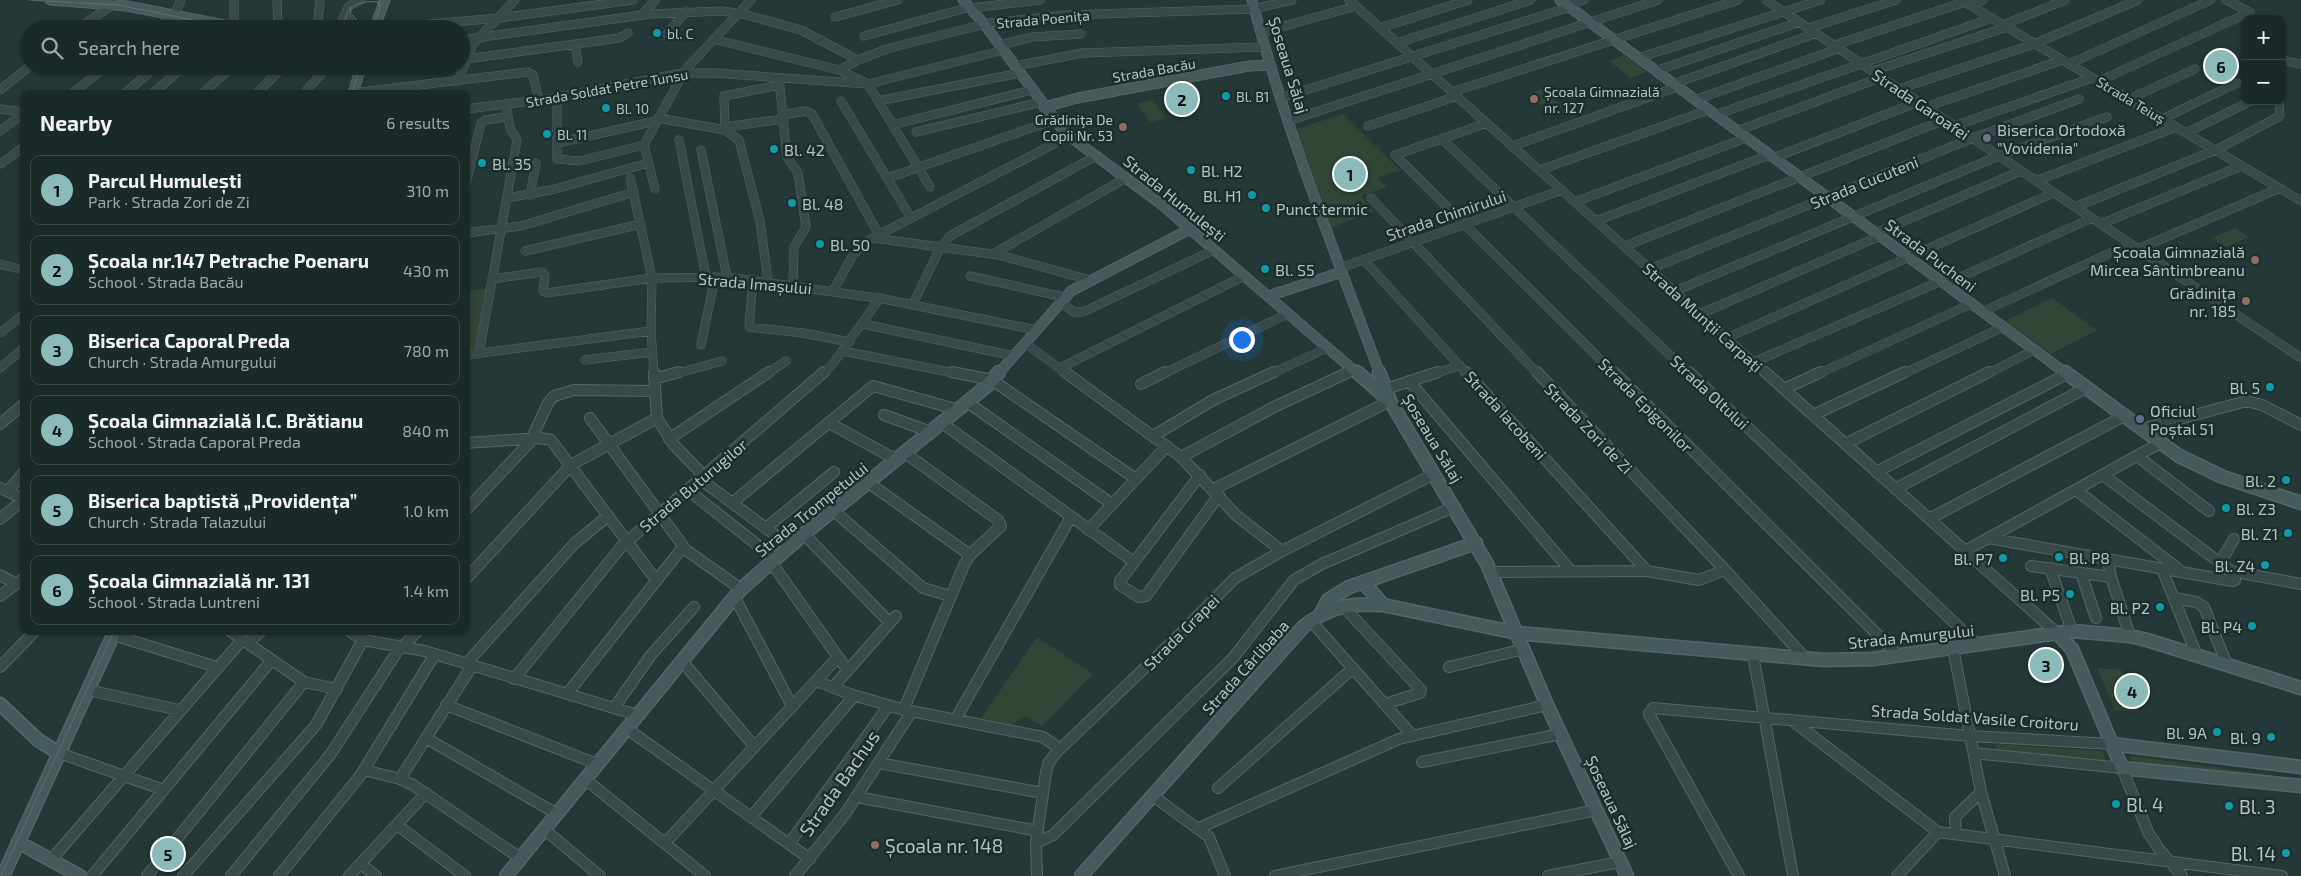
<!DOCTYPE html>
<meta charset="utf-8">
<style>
body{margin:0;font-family:"Exo 2",sans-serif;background:#273635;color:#f1f3f6}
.controls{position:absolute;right:15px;top:15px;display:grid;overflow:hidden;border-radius:10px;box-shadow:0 1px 4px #0004}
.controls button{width:45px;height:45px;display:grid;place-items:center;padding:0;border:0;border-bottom:1px solid #384646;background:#1a2a29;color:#f1f3f6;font:25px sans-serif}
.you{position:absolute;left:1241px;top:339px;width:18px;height:18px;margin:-12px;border:4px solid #fff;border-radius:50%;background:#1a73e8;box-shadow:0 0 0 8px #1a73e833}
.badge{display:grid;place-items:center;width:32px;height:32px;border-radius:50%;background:#8bbbb9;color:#111;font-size:16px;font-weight:700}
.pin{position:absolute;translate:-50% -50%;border:2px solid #fff;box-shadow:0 1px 5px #0006}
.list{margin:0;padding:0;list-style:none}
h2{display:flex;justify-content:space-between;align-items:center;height:65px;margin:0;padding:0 20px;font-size:21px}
h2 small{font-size:16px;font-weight:400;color:#9fa7a8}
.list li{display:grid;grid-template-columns:32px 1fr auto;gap:15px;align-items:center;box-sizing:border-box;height:70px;margin:0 10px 10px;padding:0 10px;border:1px solid #384646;border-radius:10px}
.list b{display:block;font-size:19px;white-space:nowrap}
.list p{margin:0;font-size:16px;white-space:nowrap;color:#9fa7a8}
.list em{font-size:16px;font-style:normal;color:#9fa7a8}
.icon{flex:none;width:28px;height:28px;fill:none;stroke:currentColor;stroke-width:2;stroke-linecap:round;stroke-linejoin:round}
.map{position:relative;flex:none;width:2301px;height:876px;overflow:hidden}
.search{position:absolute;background:#1a2a29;box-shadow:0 1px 4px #0004;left:20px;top:20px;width:450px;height:55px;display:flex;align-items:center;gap:12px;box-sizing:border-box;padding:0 18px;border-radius:28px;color:#9fa7a8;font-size:19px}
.panel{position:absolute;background:#1a2a29;box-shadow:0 1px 4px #0004;left:20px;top:90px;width:450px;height:545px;border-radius:10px}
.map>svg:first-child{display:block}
.green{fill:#314637}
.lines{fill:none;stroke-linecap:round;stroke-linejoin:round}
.street-far1-casing{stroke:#566;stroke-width:9}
.street-casing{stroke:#566;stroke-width:12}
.secondary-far1-casing{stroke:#566;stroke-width:11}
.secondary-casing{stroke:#566;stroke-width:15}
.street-far1{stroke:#374948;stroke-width:8}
.street{stroke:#374948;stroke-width:10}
.secondary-far1{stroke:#455b5b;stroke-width:9}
.secondary{stroke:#455b5b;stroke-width:12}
.tram{stroke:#5b7170;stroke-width:1}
.culture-dot{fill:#0f9aa8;stroke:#1c2d2c;stroke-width:2}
.education-dot{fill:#8d6e63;stroke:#1c2d2c;stroke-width:2}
.worship-dot{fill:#6b7280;stroke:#1c2d2c;stroke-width:2}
.service-dot{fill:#5c6f8a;stroke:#1c2d2c;stroke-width:2}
.labels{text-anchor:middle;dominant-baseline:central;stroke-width:5;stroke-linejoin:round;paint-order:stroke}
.far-street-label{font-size:14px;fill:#b2c5c4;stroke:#1c2d2c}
.far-poi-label{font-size:14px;fill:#b2c5c4;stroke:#1c2d2c;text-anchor:start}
.street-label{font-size:16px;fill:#b2c5c4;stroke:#1c2d2c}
.poi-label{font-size:16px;fill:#b2c5c4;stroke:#1c2d2c;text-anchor:end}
.near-street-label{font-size:19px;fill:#b2c5c4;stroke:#1c2d2c}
.near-poi-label{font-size:19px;fill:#b2c5c4;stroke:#1c2d2c;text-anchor:start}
</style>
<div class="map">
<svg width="2301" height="876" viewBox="0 0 2301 876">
<rect width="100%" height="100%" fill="#233837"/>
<path class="green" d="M1624 55 1647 72 1631 78 1609 61Z
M1542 89 1563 106 1548 111 1528 94Z
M1153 100 1166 118 1150 122 1137 104Z
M1343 114 1400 170 1378 178 1387 187 1361 196 1374 212 1330 228 1296 129Z
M2235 228 2249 237 2226 247 2211 238Z
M488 288 477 350 466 351V291Z
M2052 298 2097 330 2051 354 2005 321Z
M1037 637 1093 674 1042 726 1024 716 1013 725 981 718Z
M2097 668 2121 670 2139 712 2115 710Z
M1995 744 2102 751 2107 763 1998 754Z
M2130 756 2272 775 2274 779 2133 764Z"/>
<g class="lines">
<defs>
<path id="street-far1" d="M1349 0 1767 374
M1766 0 2301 358
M1961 0 2301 201
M2226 0 2250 12
M1567 5 1584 0
M1970 5 1983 0
M971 8 1040 0
M642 15 655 0
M345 16 357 29
M835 17 898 0
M2003 25 2065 0
M1380 28 1468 0
M1809 28 1896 0
M78 29 113 4V0
M156 29 174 15 181 0
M228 29 234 21V0
M274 29 278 24 277 0
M317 29 320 0
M328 29 341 23 349 6 361 0
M374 29 499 18 633 0
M1260 33 1356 6
M667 34 686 11
M864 36 970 7
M713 39 839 70 868 84 930 187
M461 40 650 14 722 11 743 14 801 30 858 60
M1397 43 1531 0
M575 44 578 62
M1000 45 1032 37 1081 34
M1835 45 1965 2
M1638 58 1821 0
M466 59 619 38 628 33
M2282 60 2301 64
M2069 64 2211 0
M1015 66 1082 53 1264 47
M839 70 858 60 890 48 989 23 1066 15 1254 9 1292 0
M1655 71 1800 22
M1873 71 2007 27
M779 79 787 157 798 173 806 227 794 247 793 285
M458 81 473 44 515 0
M2099 81 2250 12
M1673 84 1817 33
M1899 89 2034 44 2138 0
M0 90 30 66
M1452 92 1738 0
M353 93 527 72 533 75 539 100
M71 94 107 66
M124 94 157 66
M152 94 184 66
M202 94 233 66
M256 94 284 66
M303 94 329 66
M557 97V159L579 161 644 145 685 70 751 0
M1280 98 1570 7
M2129 99 2195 69
M1695 100 1840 48
M841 101 911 218
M878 101 1020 73
M1926 107 2062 60
M0 109 24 112
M466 109 548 99 683 73H714L868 84 1004 50
M782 115 805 111 812 114 879 235
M1715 115 1992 18
M658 118 725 130 739 140 760 221 768 281
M2162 119 2237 83
M1288 121 1658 0
M1487 123 1395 155 1615 374
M892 125 1032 90
M1368 126 1457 96
M1954 126 2092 78
M725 130 724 96 780 85
M725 130 732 126 783 119
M0 131 24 113
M1737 131 1882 77
M916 132 1041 102
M2186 133 2251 101
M1441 138 1690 374
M679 140 706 277
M557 143 656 121
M644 145 655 189
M1513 146 1677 87
M701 150 727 277
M1773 158 1918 102
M0 164 24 147
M1540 170 1708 110
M630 178 652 278 651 331 654 374
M888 178 1054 120
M2036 181 2176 127
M466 184 481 123 485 120 507 117
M530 195 536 163
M507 198 555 189 648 163
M1371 198 1538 374
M1575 202 1746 138
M2075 207 2218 149 2280 116 2279 101
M1596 221 1769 155
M2101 224 2241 166
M466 233 521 226 634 192
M1876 233 2021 171
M873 238 999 255 1090 280
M1625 246 1944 120
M2138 249 2280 188
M525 251 641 224
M993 254 1126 178
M1364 260 1467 374
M0 264 24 270
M1340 268 1562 190
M1650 269 1968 140 2079 99
M970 276 1064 297
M492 279 542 272 545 276 543 291 547 293 652 278 727 277 884 299 1036 330
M753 280 749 327 803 333 850 342
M1945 284 2092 218
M833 291 853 255 869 240 1069 136
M1675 291 1996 157 2107 117
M1060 302 1074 312H1083L1214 250
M913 304 939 250 950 236 1096 156
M1982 312 2130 244
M1700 314 1880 236
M863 324 1014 356
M0 333 24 314
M1727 338 2053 193
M1025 343 1067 374
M701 345 715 277
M843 351 959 374
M479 354 517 140 510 128 506 104
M466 355 651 331
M585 360 652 352
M1754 362 1941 281
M0 368 24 348
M1060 368 1244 276
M675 374 722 361
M767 374 786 361
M822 374 832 365 880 298
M1163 374 1287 314
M1271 374 1327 348
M1346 374 1354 370
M1434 374 1460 365
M1818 374 1971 304
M1903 374 2003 327
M1987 374 2034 350"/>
<path id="street" d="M654 372 657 418 674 445 704 476
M952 372 992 380 1136 479
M1065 372 1181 457 1237 516 1282 551
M1466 372 1647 571
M1537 372 1725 570 1806 659
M1614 372 1897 654
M1689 372 1978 645
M1765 372 2057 633
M654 379 679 372
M1409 381 1570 570
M1141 384 1165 372
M1386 389 1438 372
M1784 389 1821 372
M967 402 1112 504
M884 415 931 432
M1813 415 1905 372
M590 418 686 550 741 589
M829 423 897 460
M942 423 1134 562
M0 424 24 404
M2142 429 2247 401 2262 405 2301 425
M1153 436 1213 400 1274 372
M669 439 769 372
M466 443 540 438 551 440 656 580
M1845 444 1989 372
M2137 456 2209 511
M1181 457 1274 407 1349 372
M1876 472 2067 374
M1200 475 1120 581V585L1139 597 1146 596 1219 495
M2103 475 2231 571 2301 584
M700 479 790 546
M869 483 970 555
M0 488 24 499
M1214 489 1390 401
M1895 489 2086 388
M688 490 775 559
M2076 490 2181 571
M8 491 24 472
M732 503 873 386 959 410
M466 510 530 442 548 403 554 396 574 390 655 391
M834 511 923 588 950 596
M0 519 24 499
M1929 519 2124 416
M766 528 834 472
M1088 530 1167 446
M804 534 890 623
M1988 538 2232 581 2235 580 2234 572
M1965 551 2160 443
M771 562 848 671
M2220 563 2234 539
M2031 566 2111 577 2108 560
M2050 568 2072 631
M2162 569 2197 656
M1491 572 1647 571 1699 580 1725 570
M2081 573 2096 618
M0 575 16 584
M2111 577 2130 636
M466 579 571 465 657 418
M0 596 24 578
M734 596 792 706
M2174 598 2196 602 2204 607 2227 665
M1343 606 1421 690 1420 693 1385 704
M1310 620 1412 735
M230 631 304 682 337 689
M349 631 363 640 425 651 637 715
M113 635 217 667
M248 643 261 631
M1953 648 1981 792 2005 876
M1753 655 1793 876
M681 660 754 746
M466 664 574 544 608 516
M0 667 35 631
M1449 667 1524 649
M514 679 622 546 824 372
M816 681 850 694 901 709 1043 737 1060 749
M834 686 896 616
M88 690 179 710
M567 694 683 547
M446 705 597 764
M614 708 651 655 694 607
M904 709 964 565 970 555 1001 526 998 520 905 453
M955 720 1071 517
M1794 722 1938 832
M626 728 810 859
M426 738 557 814
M59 753 164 790
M1974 753 2122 768 2148 832 2159 849 2182 876
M1422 762 1560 734
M879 763 1043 793
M364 770 400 779 413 785 520 858
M400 779 472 666
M585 779 705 876
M1218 788 1353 668
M1153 796 1209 837 1225 876
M857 797 1038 831
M751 817 854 696
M397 825 465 876
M1199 828 1399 739 1547 705
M544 829 600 876
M1938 832 2282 876
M1956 834 1955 817 1981 792
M665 843 838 657
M1036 843 1053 835 1233 658 1294 580 1322 564 1454 507
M789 844 889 705
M51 860 242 640
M361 864 376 876
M92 876 271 661
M147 876 304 682
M183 876 316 725 363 640
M231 876 330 755 397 652 418 631
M279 876 360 776 435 654
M349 876 426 793
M795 876 845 814 912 711
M1037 876 1036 843 1046 772 1049 762 1056 753 1177 637 1235 578 1282 551 1434 474
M1275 876 1596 810
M1548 876 1620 862
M1739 876 1649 714 1653 708 1970 736 2112 744
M1897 876 1938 832"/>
<path id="secondary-far1" d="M50 0 127 6 245 29
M963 0 984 24 1065 133 1161 204 1358 374
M1252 0C1285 128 1334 250 1380 374
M1560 0 2067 374
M374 29 385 0
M353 94 361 66
M1044 107 1078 98 1249 66 1270 65
M1268 296 1342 272
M998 374 1071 291 1190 229"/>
<path id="secondary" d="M1357 372 1389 400
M1379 372 1390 401 1487 564 1547 705 1627 876
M2065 372 2179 456 2223 477 2301 503
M1363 582 1383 605
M1321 613 1328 600 1349 587 1476 543
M2057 633 2072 649 2122 768 2301 786
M0 704 38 740 59 753
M2112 744 2301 767
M18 842 80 876
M3 876 115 631
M506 876 741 589 804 534 987 386 999 372
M1081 876 1304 626C1331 606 1350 603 1383 605L1517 633 1824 660 1873 659 2072 631 2130 636 2147 640 2301 688"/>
</defs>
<use href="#street-far1" class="street-far1-casing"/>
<use href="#street" class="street-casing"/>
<use href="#secondary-far1" class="secondary-far1-casing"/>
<use href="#secondary" class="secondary-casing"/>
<use href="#street-far1" class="street-far1"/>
<use href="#street" class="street"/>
<use href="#secondary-far1" class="secondary-far1"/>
<use href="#secondary" class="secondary"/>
<path class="tram" d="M29 0 118 5 239 29
M231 26 254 29
M332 29 344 22 350 7
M366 29 350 13 351 8C359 2 367 1 377 2L380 7
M372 29 381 5 378 1
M352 94 360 66
M1 876 114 631"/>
</g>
<g class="culture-dot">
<circle cx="657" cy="33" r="5"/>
<circle cx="1226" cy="96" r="5"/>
<circle cx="606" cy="108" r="5"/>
<circle cx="547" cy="134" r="5"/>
<circle cx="774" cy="149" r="5"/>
<circle cx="482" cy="163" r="5"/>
<circle cx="1191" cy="170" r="5"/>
<circle cx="1252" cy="195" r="5"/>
<circle cx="792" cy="203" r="5"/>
<circle cx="1266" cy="208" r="5"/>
<circle cx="820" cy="244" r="5"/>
<circle cx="1265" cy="269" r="5"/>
<circle cx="2270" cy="387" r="5"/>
<circle cx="2286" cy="480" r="5"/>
<circle cx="2226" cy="508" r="5"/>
<circle cx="2288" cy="533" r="5"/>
<circle cx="2059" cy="557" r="5"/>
<circle cx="2003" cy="558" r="5"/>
<circle cx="2265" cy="565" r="5"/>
<circle cx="2070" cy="594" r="5"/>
<circle cx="2160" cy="607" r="5"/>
<circle cx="2252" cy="626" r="5"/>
<circle cx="2217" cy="732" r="5"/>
<circle cx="2271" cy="737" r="5"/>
<circle cx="2116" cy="804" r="5"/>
<circle cx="2229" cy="806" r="5"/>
<circle cx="2286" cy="853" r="5"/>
</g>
<g class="education-dot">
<circle cx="1534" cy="99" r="5"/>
<circle cx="1123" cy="127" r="5"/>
<circle cx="2255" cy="260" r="5"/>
<circle cx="2246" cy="301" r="5"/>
<circle cx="875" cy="845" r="5"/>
</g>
<circle class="worship-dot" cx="1987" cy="138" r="5"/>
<circle class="service-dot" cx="2140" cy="419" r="5"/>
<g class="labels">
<g class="far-street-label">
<text transform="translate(1043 19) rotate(-5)">Strada Poenița</text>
<text transform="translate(1154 70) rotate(-10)">Strada Bacău</text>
<text transform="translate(607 88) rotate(-10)">Strada Soldat Petre Tunsu</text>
<text transform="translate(2131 100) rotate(31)">Strada Teiuș</text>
</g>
<g class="far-poi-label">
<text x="667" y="33">bl. C</text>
<text x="1544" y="91">Școala Gimnazială<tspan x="1544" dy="16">nr. 127</tspan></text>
<text x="1236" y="96">Bl. B1</text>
<text x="616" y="108">Bl. 10</text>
<text x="1113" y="119" text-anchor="end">Grădiniţa De<tspan x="1113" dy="16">Copii Nr. 53</tspan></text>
<text x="557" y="134">Bl. 11</text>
</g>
<g class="street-label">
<text transform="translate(1289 65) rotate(73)">Șoseaua Sălaj</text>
<text transform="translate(1921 104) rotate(34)">Strada Garoafei</text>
<text transform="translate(1864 182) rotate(-22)">Strada Cucuteni</text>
<text transform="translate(1175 198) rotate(39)">Strada Humulești</text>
<text transform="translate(1446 215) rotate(-19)">Strada Chimirului</text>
<text transform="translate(1931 255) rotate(37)">Strada Pucheni</text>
<text transform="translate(755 283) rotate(5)">Strada Imașului</text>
<text transform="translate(1703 317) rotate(42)">Strada Munții Carpați</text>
<text transform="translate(1710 392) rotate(43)">Strada Oltului</text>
<text transform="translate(1646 405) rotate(45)">Strada Epigonilor</text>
<text transform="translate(1506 415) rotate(48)">Strada Iacobeni</text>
<text transform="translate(1589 428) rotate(46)">Strada Zori de Zi</text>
<text transform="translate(1433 438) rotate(59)">Șoseaua Sălaj</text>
<text transform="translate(693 485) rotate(-40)">Strada Buturugilor</text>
<text transform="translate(811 509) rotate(-39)">Strada Trompetului</text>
<text transform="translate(1181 632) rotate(-45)">Strada Grapei</text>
<text transform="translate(1911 636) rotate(-6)">Strada Amurgului</text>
<text transform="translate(1245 667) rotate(-48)">Strada Cârlibaba</text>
<text transform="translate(1975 717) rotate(4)">Strada Soldat Vasile Croitoru</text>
<text transform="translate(1612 802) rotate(65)">Șoseaua Sălaj</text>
</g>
<g class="poi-label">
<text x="1997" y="129" text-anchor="start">Biserica Ortodoxă<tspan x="1997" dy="18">"Vovidenia"</tspan></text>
<text x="784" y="149" text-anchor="start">Bl. 42</text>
<text x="492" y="163" text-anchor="start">Bl. 35</text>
<text x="1201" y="170" text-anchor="start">Bl. H2</text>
<text x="1242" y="195">Bl. H1</text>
<text x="802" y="203" text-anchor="start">Bl. 48</text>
<text x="1276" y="208" text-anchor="start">Punct termic</text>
<text x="830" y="244" text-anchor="start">Bl. 50</text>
<text x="2245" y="251">Școala Gimnazială<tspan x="2245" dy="18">Mircea Sântimbreanu</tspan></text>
<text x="1275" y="269" text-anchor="start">Bl. S5</text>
<text x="2236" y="292">Grădinița<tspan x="2236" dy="18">nr. 185</tspan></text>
<text x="2260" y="387">Bl. 5</text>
<text x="2150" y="410" text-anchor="start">Oficiul<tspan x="2150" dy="18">Poștal 51</tspan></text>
<text x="2276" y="480">Bl. 2</text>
<text x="2236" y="508" text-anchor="start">Bl. Z3</text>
<text x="2278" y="533">Bl. Z1</text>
<text x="2069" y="557" text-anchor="start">Bl. P8</text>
<text x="1993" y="558">Bl. P7</text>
<text x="2255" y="565">Bl. Z4</text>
<text x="2060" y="594">Bl. P5</text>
<text x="2150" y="607">Bl. P2</text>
<text x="2242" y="626">Bl. P4</text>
<text x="2207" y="732">Bl. 9A</text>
<text x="2261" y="737">Bl. 9</text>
</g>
<g class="near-street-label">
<text transform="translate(839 783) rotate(-55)">Strada Bachus</text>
</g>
<g class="near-poi-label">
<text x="2126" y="804">Bl. 4</text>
<text x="2239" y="806">Bl. 3</text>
<text x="885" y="845">Școala nr. 148</text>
<text x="2276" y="853" text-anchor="end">Bl. 14</text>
</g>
</g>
</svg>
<div class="controls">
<button>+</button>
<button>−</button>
</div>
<div class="you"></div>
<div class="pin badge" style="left:1350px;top:174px">1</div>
<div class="pin badge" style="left:1182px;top:99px">2</div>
<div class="pin badge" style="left:2046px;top:665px">3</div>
<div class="pin badge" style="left:2132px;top:691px">4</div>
<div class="pin badge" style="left:168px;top:854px">5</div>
<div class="pin badge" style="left:2221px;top:66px">6</div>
<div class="search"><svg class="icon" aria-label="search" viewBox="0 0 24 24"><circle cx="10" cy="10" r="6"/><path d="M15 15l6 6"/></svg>Search here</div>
<section class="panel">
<h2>Nearby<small>6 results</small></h2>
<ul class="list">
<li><span class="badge">1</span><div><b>Parcul Humulești</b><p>Park · Strada Zori de Zi</p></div><em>310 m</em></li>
<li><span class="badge">2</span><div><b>Școala nr.147 Petrache Poenaru</b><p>School · Strada Bacău</p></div><em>430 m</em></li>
<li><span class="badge">3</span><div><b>Biserica Caporal Preda</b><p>Church · Strada Amurgului</p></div><em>780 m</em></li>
<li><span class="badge">4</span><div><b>Școala Gimnazială I.C. Brătianu</b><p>School · Strada Caporal Preda</p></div><em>840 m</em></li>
<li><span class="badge">5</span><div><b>Biserica baptistă „Providența”</b><p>Church · Strada Talazului</p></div><em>1.0 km</em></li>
<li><span class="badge">6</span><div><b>Școala Gimnazială nr. 131</b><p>School · Strada Luntreni</p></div><em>1.4 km</em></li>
</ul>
</section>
</div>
